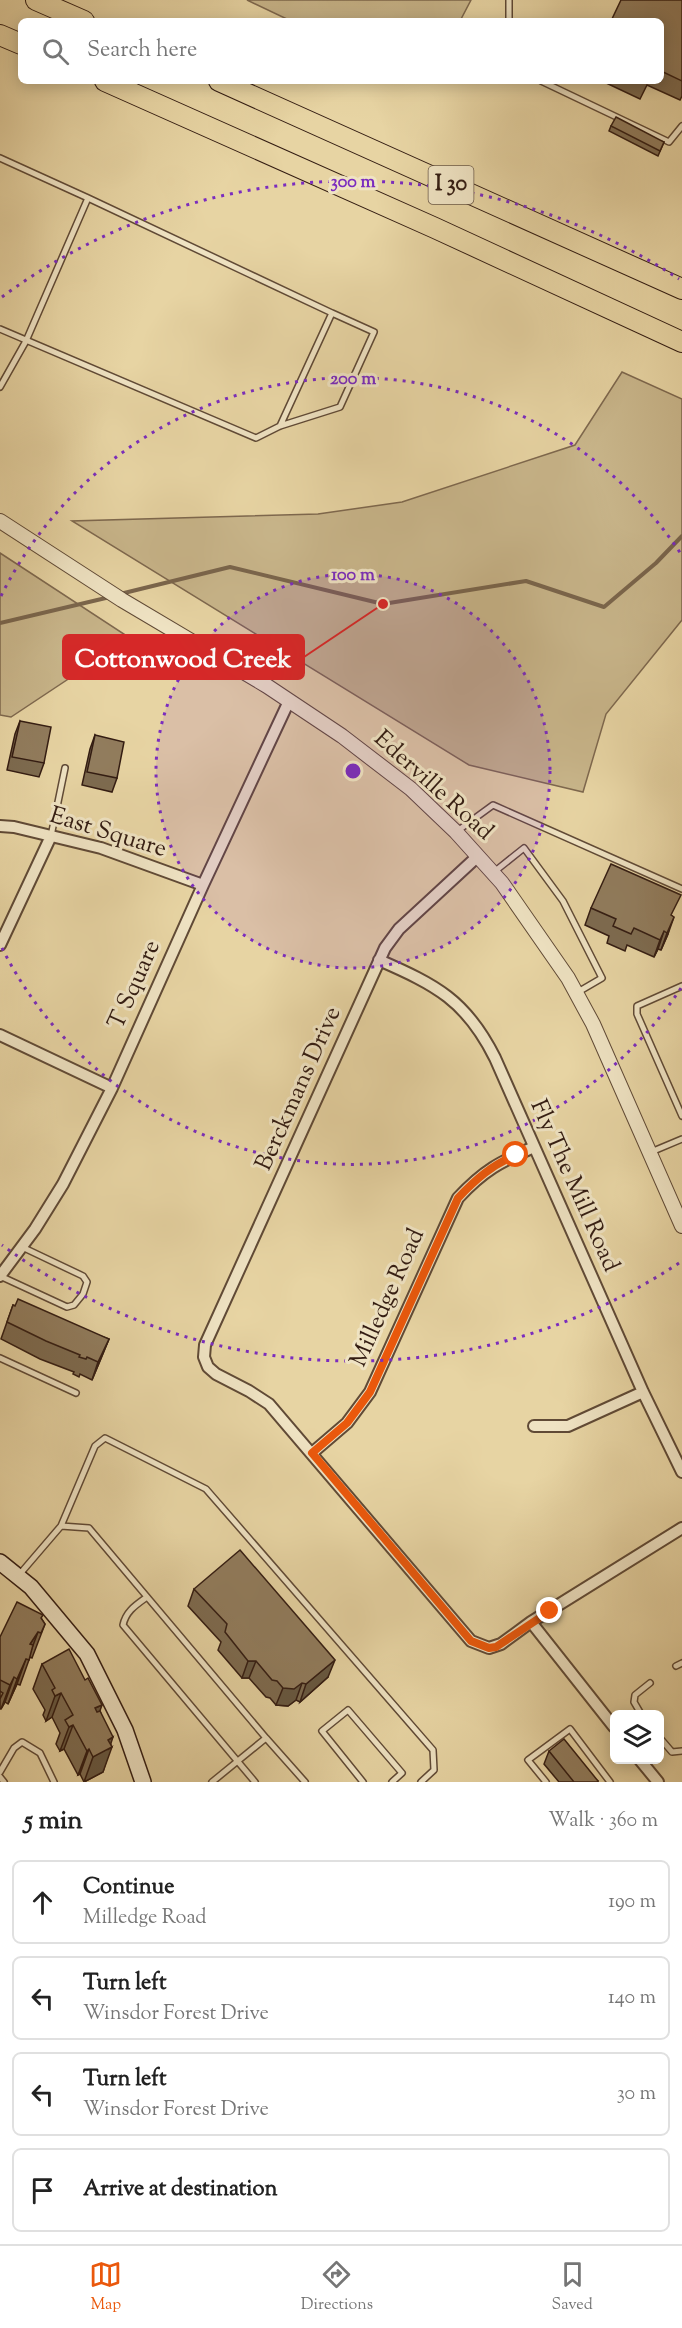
<!DOCTYPE html>
<meta charset="utf-8">
<style>
body{margin:0;font-family:"Sorts Mill Goudy",serif;background:#f6f6f6;color:#222}
.controls{position:absolute;right:18px;bottom:18px;display:grid;overflow:hidden;border-radius:9px;box-shadow:0 3px 15px #0003}
.controls button{width:54px;height:54px;display:grid;place-items:center;padding:0;border:0;border-bottom:2px solid #e0e0e0;background:#fff;color:#222;font:30px sans-serif}
.stop{position:absolute;width:18px;height:18px;margin:-14px;border:4px solid #ea580c;border-radius:50%;background:#fff}
.stop.end{background:#ea580c;border-color:#fff;box-shadow:0 2px 6px #0008}
.list{margin:0;padding:0;list-style:none}
h2{display:flex;justify-content:space-between;align-items:center;height:78px;margin:0;padding:0 24px;font-size:26px}
h2 small{font-size:20px;font-weight:400;color:#767676}
.list li{display:grid;grid-template-columns:39px 1fr auto;gap:18px;align-items:center;box-sizing:border-box;height:84px;margin:0 12px 12px;padding:0 12px;border:2px solid #e0e0e0;border-radius:9px}
.list b{display:block;font-size:22px;white-space:nowrap}
.list p{margin:0;font-size:20px;white-space:nowrap;color:#767676}
.list em{font-size:20px;font-style:normal;color:#767676}
.icon{flex:none;width:33px;height:33px;fill:none;stroke:currentColor;stroke-width:2;stroke-linecap:round;stroke-linejoin:round}
.map{position:relative;flex:none;width:682px;height:1782px;overflow:hidden}
.search{position:absolute;background:#fff;box-shadow:0 3px 15px #0003;left:18px;right:18px;top:18px;height:66px;display:flex;align-items:center;gap:15px;box-sizing:border-box;padding:0 21px;border-radius:9px;color:#767676;font-size:22px}
.sheet{height:462px;background:#fff}
nav{display:flex;justify-content:space-around;align-items:center;box-sizing:border-box;height:84px;border-top:2px solid #e0e0e0;background:#fff;font-size:16px;color:#767676}
nav a{display:grid;justify-items:center;gap:3px}
nav .on{color:#ea580c}
.map>svg:first-child{display:block}
.green{fill:#c8b58a;stroke:#7e684e;stroke-width:1.5}
.lines{fill:none;stroke-linecap:round;stroke-linejoin:round}
.stream{stroke:#7a654c;stroke-width:4}
.service-casing{stroke:#604a36;stroke-width:8}
.minor-casing{stroke:#604a36;stroke-width:14}
.tertiary-casing{stroke:#604a36;stroke-width:16}
.secondary-casing{stroke:#331c12;stroke-width:18}
.motorway-casing{stroke:#331c12;stroke-width:22}
.service{stroke:#efe3c3;stroke-width:5}
.minor{stroke:#efe3c3;stroke-width:10}
.tertiary{stroke:#efe3c3;stroke-width:14}
.secondary{stroke:#efe3c3;stroke-width:15}
.motorway{stroke:#e7d4a3;stroke-width:20}
.wall{fill:#7d6b50;stroke:#331c12;stroke-width:1.5}
.shaded-wall{fill:#665741;stroke:#331c12;stroke-width:1.5}
.building{fill:#917c5d;stroke:#331c12;stroke-width:1.5}
.route{stroke:#ea580c;stroke-width:8}
.ring{fill:none;stroke:#7b2cbf;stroke-width:3;stroke-dasharray:3 6}
.labels{text-anchor:middle;dominant-baseline:central;stroke-width:6;stroke-linejoin:round;paint-order:stroke}
.shield{fill:#efe3c3;stroke:#6b5847;stroke-width:1.5}
.shield-label{font-size:22px;font-weight:bold;fill:#331c12}
.street-label{font-size:24px;fill:#331c12;stroke:#efe3c3}
.centre{fill:#7b2cbf;stroke:#efe3c3;stroke-width:3}
.ring-label{font-size:18px;text-anchor:middle;font-weight:bold;fill:#7b2cbf;stroke:#efe3c3;stroke-width:6;stroke-linejoin:round;paint-order:stroke}
.leader{fill:none;stroke:#d62828;stroke-width:2}
.callout-dot{fill:#d62828;stroke:#efe3c3;stroke-width:2}
.callout{fill:#d62828;stroke:#d62828;stroke-width:2}
.callout-label{font-size:26px;text-anchor:middle;font-weight:bold;fill:#fff}
</style>
<div class="map">
<svg width="682" height="1782" viewBox="0 0 682 1782">
<rect width="100%" height="100%" fill="#e7d4a3"/>
<filter id="stains"><feTurbulence type="fractalNoise" baseFrequency=".00333" numOctaves="4"/><feColorMatrix values="0 0 0 0 .2 0 0 0 0 .09 0 0 0 0 .02 0 0 0 .5 -.17"/></filter>
<radialGradient id="worn" r=".72"><stop offset=".6" stop-color="#630" stop-opacity="0"/><stop offset="1" stop-color="#630" stop-opacity=".3"/></radialGradient>
<path class="green" d="M247 0H471L460 21H291Z
M622 372 682 399V620L606 714 583 792 469 765 72 521 318 514 402 502 575 445Z
M0 553 130 638 11 717 0 715Z"/>
<g class="lines">
<path class="stream" d="M120 594 230 567 383 604 526 581 604 607 656 563 682 536
M0 623 110 597"/>
<defs>
<path id="service" d="M509 21V0
M541 81 669 142 682 126
M0 158 88 198 332 313 280 426
M0 329 256 438 280 426 340 407 374 332 332 313
M0 387 26 341 88 198
M456 832 493 805 682 889
M51 836 65 768
M494 872 524 848 563 901 602 978 578 992
M682 986 637 1006V1014L682 1116
M651 1152 682 1139
M0 1276 67 1307 74 1305 83 1294 87 1282 83 1276 22 1247
M0 1358 76 1393
M61 1526 95 1446 105 1438 206 1489 433 1750 434 1770 421 1782
M19 1575 61 1526 89 1528 266 1738 212 1782
M147 1597C136 1605 126 1611 123 1625L255 1782
M676 1666 682 1663
M641 1714 634 1702 635 1695 650 1683
M266 1738 305 1782
M660 1738 672 1752 682 1751
M0 1772 14 1748 22 1742 40 1753 54 1782
M0 1777 4 1782
M363 1782 322 1731 348 1710 402 1773 392 1782
M546 1782 528 1760 570 1729 610 1782"/>
<path id="minor" d="M0 826 14 827 101 848 203 885
M478 856 399 929 385 948 205 1345 204 1357 208 1367 216 1374 249 1391 269 1404 471 1641 489 1648 501 1644 531 1622 682 1528
M0 945 51 836
M379 960C436 985 466 1000 495 1058L643 1392 682 1472
M0 1035 112 1088
M0 1276 35 1229 63 1184 112 1088 203 885 289 701
M534 1426H568L643 1392
M312 1453 347 1423 370 1392 458 1198C484 1170 500 1162 534 1147
M531 1622 614 1727
M640 1760 658 1782"/>
<path id="tertiary" d="M0 521 122 600 267 686 342 736 411 789 456 832 502 883 568 978 593 1024 682 1226"/>
<path id="secondary" d="M0 1562 31 1587 87 1654 125 1730 143 1782"/>
<path id="motorway" d="M36 0 84 21
M0 35 21 44
M105 81 435 228 682 342
M219 81 682 289"/>
</defs>
<use href="#service" class="service-casing"/>
<use href="#minor" class="minor-casing"/>
<use href="#tertiary" class="tertiary-casing"/>
<use href="#secondary" class="secondary-casing"/>
<use href="#motorway" class="motorway-casing"/>
<use href="#service" class="service"/>
<use href="#minor" class="minor"/>
<use href="#tertiary" class="tertiary"/>
<use href="#secondary" class="secondary"/>
<use href="#motorway" class="motorway"/>
</g>
<path class="wall" d="M682 0V96L680 100 647 85 640 99 604 82V81H661V21Z
M611 126 664 142 658 156 609 131Z
M20 721 44 763 39 777 7 770 15 734Z
M95 735 117 778 112 792 82 785 90 749Z
M591 908 672 916 668 934 661 950 658 949 654 957 627 945 625 951 607 943 609 936 585 925Z
M13 1305 109 1339 102 1356 92 1380 80 1374 79 1377 73 1374 74 1372 40 1359 1 1339Z
M194 1589 328 1677 300 1702 296 1700 288 1706 276 1705 270 1698 266 1697 249 1678H242L218 1650 221 1642 188 1606Z
M41 1618 45 1624 32 1658 30 1657 20 1685 17 1684 8 1704 5 1702 1 1709H0V1637Z
M42 1664 100 1711 111 1745 103 1772 84 1782 80 1774 78 1775 64 1749 60 1751 56 1744 60 1733 52 1717 46 1721 43 1715 45 1710 33 1689Z
M549 1751 598 1781V1782H559L544 1764Z"/>
<path class="shaded-wall" d="M674 917 668 934 661 950 667 933Z
M664 931 658 949 654 957 660 940Z
M109 1339 102 1356 92 1380 98 1362Z
M38 1632 29 1656 26 1659 17 1684 8 1704 30 1644Z
M335 1660 328 1677 300 1702 306 1684Z
M248 1661H256L249 1678H242Z
M14 1677 5 1702 1 1709 10 1685Z
M302 1683 296 1700 288 1706 276 1705 283 1688Z
M61 1693 52 1717 46 1721 55 1696Z
M102 1705 93 1730 95 1708Z
M73 1725 64 1749 60 1751 69 1727Z
M113 1737 109 1749 112 1747 103 1772 84 1782 93 1757 108 1740Z
M89 1749 80 1774 78 1775 87 1751Z"/>
<path class="building" d="M621 0H682V81L661 71V21H611Z
M616 117 664 142 660 151 611 126Z
M20 721 51 727 44 763 12 757Z
M95 735 124 742 117 778 87 772Z
M611 864 681 895 671 915 674 917 667 933 664 931 660 940 634 928 631 934 613 926 616 919 591 908Z
M18 1299 109 1339 98 1362 87 1357 86 1359 79 1357 80 1355 46 1341 7 1322 13 1305 15 1306Z
M240 1550 335 1660 306 1684 302 1683 294 1689 283 1688 277 1681 272 1680 256 1661H248L225 1632 227 1624 194 1589Z
M17 1602 43 1615 41 1618 45 1624 41 1633 38 1632 30 1644 33 1645 29 1660 26 1659 17 1679 14 1677 10 1685 0 1680V1637Z
M69 1649 85 1680 88 1678 102 1705 95 1708 97 1712 100 1711 113 1737 108 1740 112 1747 93 1757 89 1749 87 1751 73 1725 69 1727 65 1720 73 1715 61 1693 55 1696 52 1690 55 1688 42 1664Z
M0 1691 3 1693 0 1699Z
M564 1739 598 1781 597 1782H574L549 1751Z"/>
<g class="lines">
<path class="route" d="M516 1155C492 1165 476 1179 458 1198L370 1392 347 1423 312 1453 471 1641 489 1648 496 1647 550 1611"/>
</g>
<circle cx="353" cy="771" r="197" fill="#7b2cbf" fill-opacity=".12"/>
<g class="ring">
<circle cx="353" cy="771" r="197"/>
<path d="M681 988A393 393 0 0 1 1 946M1 596A393 393 0 0 1 681 554"/>
<path d="M679 1263A590 590 0 0 1 2 1245M2 297A590 590 0 0 1 679 279"/>
</g>
<g class="labels">
<rect class="shield" x="428.5" y="166" width="45" height="38" rx="4.5"/>
<g class="shield-label">
<text x="451" y="185">I 30</text>
</g>
<g class="street-label">
<text transform="translate(433 786) rotate(42)">Ederville Road</text>
<text transform="translate(108 833) rotate(17)">East Square</text>
<text transform="translate(135 985) rotate(-66)">T Square</text>
<text transform="translate(299 1089) rotate(-66)">Berckmans Drive</text>
<text transform="translate(574 1186) rotate(66)">Fly The Mill Road</text>
<text transform="translate(388 1298) rotate(-66)">Milledge Road</text>
</g>
</g>
<circle cx="353" cy="771" r="9" class="centre"/>
<g class="ring-label">
<text x="353" y="187">300 m</text>
<text x="353" y="384">200 m</text>
<text x="353" y="580">100 m</text>
</g>
<path class="leader" d="M383 604L304 657"/>
<circle class="callout-dot" cx="383" cy="604" r="6"/>
<rect class="callout" x="63" y="635" width="241" height="44" rx="6"/>
<g class="callout-label">
<text x="183" y="667">Cottonwood Creek</text>
</g>
<rect width="100%" height="100%" filter="url(#stains)"/>
<rect width="100%" height="100%" fill="url(#worn)"/>
</svg>
<div class="controls">
<button><svg class="icon" aria-label="layers" viewBox="0 0 24 24"><path d="M12 4l9 5-9 5-9-5zM3 14l9 5 9-5"/></svg></button>
</div>
<div class="stop" style="left:516px;top:1155px"></div>
<div class="stop end" style="left:550px;top:1611px"></div>
<div class="search"><svg class="icon" aria-label="search" viewBox="0 0 24 24"><circle cx="10" cy="10" r="6"/><path d="M15 15l6 6"/></svg>Search here</div>
</div>
<section class="sheet">
<h2>5 min<small>Walk · 360 m</small></h2>
<ul class="list">
<li><svg class="icon" aria-label="ahead" viewBox="0 0 24 24"><path d="M12 20V5M6 11l6-6 6 6"/></svg><div><b>Continue</b><p>Milledge Road</p></div><em>190 m</em></li>
<li><svg class="icon" aria-label="left" viewBox="0 0 24 24"><path d="M17 20v-9H6M10 6l-5 5 5 5"/></svg><div><b>Turn left</b><p>Winsdor Forest Drive</p></div><em>140 m</em></li>
<li><svg class="icon" aria-label="left" viewBox="0 0 24 24"><path d="M17 20v-9H6M10 6l-5 5 5 5"/></svg><div><b>Turn left</b><p>Winsdor Forest Drive</p></div><em>30 m</em></li>
<li><svg class="icon" aria-label="arrive" viewBox="0 0 24 24"><path d="M6 21V4h12l-3 4 3 4H6"/></svg><div><b>Arrive at destination</b></div></li>
</ul>
</section>
<nav>
<a class="on"><svg class="icon" aria-label="map" viewBox="0 0 24 24"><path d="M3 6l6-2 6 2 6-2v14l-6 2-6-2-6 2zM9 4v14M15 6v14"/></svg>Map</a>
<a><svg class="icon" aria-label="directions" viewBox="0 0 24 24"><path d="M12 3l9 9-9 9-9-9zM9 14v-3h6M13 9l2 2-2 2"/></svg>Directions</a>
<a><svg class="icon" aria-label="saved" viewBox="0 0 24 24"><path d="M7 4h10v16l-5-4-5 4z"/></svg>Saved</a>
</nav>
